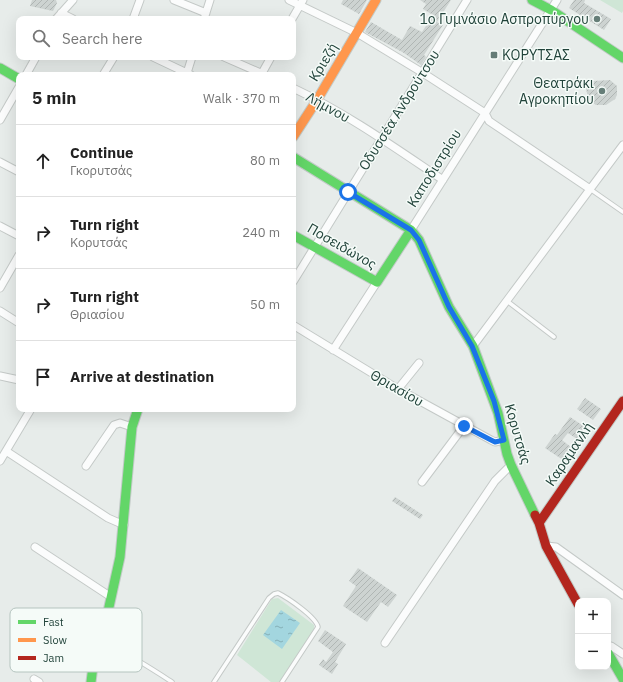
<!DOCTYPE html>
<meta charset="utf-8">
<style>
body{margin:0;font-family:"IBM Plex Sans",sans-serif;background:#f2f2f2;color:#222}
.controls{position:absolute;right:12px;bottom:12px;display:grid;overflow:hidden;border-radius:8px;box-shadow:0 4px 16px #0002}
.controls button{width:36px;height:36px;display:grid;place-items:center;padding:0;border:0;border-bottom:1px solid #e0e0e0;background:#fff;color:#222;font:20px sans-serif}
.stop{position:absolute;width:12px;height:12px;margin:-9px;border:3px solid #1a73e8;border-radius:50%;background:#fff}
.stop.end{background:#1a73e8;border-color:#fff;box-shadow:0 1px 4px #0008}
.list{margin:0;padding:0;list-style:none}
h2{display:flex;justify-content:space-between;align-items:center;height:52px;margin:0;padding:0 16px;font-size:17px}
h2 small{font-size:13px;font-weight:400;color:#767676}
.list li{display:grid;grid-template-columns:26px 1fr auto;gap:12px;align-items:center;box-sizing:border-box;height:72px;padding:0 16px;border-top:1px solid #e0e0e0}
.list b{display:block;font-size:15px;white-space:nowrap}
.list p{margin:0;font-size:13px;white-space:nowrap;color:#767676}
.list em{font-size:13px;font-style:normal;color:#767676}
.icon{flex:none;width:22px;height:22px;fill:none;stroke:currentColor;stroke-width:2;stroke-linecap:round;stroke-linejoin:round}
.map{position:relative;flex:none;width:623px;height:682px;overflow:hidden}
.search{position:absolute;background:#fff;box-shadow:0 4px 16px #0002;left:16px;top:16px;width:280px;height:44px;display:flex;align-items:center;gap:10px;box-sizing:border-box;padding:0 14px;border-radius:8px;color:#767676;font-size:15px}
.panel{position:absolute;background:#fff;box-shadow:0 4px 16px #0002;left:16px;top:72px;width:280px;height:340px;border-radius:8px}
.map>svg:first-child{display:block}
.green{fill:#cfe6d6}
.water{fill:url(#water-ripples)}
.building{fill:url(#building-hatch)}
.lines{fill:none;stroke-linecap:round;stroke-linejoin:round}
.lane-casing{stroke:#c4c9c7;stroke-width:5.5}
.street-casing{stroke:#c4c9c7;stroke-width:9}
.fast-casing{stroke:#c2cac7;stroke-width:11}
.slow-casing{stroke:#c2cac7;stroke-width:11}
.jam-casing{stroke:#c2cac7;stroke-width:11}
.lane{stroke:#fbfcfc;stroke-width:3.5}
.street{stroke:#fbfcfc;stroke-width:7}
.fast{stroke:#63d668;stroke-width:9}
.slow{stroke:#ff974d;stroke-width:9}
.jam{stroke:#b3261e;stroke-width:9}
.route{stroke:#1a73e8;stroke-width:5}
.poi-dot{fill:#667e78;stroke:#f5fbf8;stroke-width:1.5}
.labels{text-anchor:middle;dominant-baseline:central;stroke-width:3;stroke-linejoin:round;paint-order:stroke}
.poi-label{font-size:14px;fill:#21433a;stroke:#f5fbf8;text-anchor:end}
.street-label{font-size:14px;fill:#21433a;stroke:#f5fbf8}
.key{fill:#f5fbf8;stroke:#b5c4bf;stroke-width:1}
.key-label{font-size:11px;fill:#21433a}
</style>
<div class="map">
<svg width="623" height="682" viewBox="0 0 623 682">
<defs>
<pattern id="water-ripples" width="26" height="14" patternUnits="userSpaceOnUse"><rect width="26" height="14" fill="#a3d6df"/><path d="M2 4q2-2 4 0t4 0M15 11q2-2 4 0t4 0" fill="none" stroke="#84afb6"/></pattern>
<pattern id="building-hatch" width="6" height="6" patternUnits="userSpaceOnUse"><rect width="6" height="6" fill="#cdd3d1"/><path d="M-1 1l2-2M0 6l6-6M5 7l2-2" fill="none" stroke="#b0b6b4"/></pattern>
</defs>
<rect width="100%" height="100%" fill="#e7ecea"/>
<path class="green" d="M600 0H623V11L622 13Z
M278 598 314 625V631L280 682H271L237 655 272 599Z"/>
<path class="water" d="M281 610 300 623 282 649 263 635Z"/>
<path class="building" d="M32 0H56L57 3 53 11 30 6Z
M343 0H367L359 14 341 4Z
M420 0H451L437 22 443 25 424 55 426 57 421 65 404 53 365 32 371 22 402 40 410 26 422 32 433 15 423 9 426 4Z
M574 0H585L584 3 611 19 604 30 569 8Z
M610 80 617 86V95L615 99 606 105H596L591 102 588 98 586 88 593 81Z
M585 398 601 409 593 420 577 409Z
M570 417 585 427 577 439 568 433 562 440 572 448 563 460 545 448 555 434 557 435Z
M395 497 423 515 420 519 392 501Z
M358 568 397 595 388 607 381 602 367 622 343 606 356 586 349 581Z
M325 630 346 644 335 662 338 664 332 674 319 665 323 659 326 662 333 652 318 641Z"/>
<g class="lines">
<defs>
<path id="lane" d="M590 189 623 212
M507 301 554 337
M101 646C127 651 150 668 172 682
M214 682 269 598 274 594 278 593C288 598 316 617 318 627L282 682"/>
<path id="street" d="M174 0 206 13
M289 0 357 33 423 73 485 113 489 121 590 189
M61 13 73 19
M56 19 73 0
M133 19 140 0
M204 19 210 0
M292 19 303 0
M153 57 191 75
M224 57 265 75
M187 73 192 57
M26 75 36 57
M103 75 114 57
M261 75 271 57
M293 88C346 113 394 147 443 180
M0 120 19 87
M0 162 19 172
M0 226 19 236
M411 230 557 0
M293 282 467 0
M0 288 19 255
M0 311 19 323
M293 325 398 389 491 440 495 442 504 440
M473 346 623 145
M333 350 377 282
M0 376 19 380
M398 389 419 363
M6 451 108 518 124 525
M0 461 31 409
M86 466 114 425 120 423 132 427
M422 482 464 426
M546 546 556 547 623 595
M35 547 111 597
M385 643 495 481 511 465
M608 647 611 646 623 654
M34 679 39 682"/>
<path id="fast" d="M532 0 551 10 623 58
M0 68 19 79
M293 157 411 230 419 240 449 307 473 346 498 413 507 454 511 465 535 515
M293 235 377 282 411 230
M608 653 623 679
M91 682 93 666 107 616 120 557 132 427 138 409"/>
<path id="slow" d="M293 137 317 100 376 0"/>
<path id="jam" d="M535 515 539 523 546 546 578 604
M539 523 623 401"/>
</defs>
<use href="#lane" class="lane-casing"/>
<use href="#street" class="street-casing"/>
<use href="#fast" class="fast-casing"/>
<use href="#slow" class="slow-casing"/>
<use href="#jam" class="jam-casing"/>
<use href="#lane" class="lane"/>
<use href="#street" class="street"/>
<use href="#fast" class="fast"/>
<use href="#slow" class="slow"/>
<use href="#jam" class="jam"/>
</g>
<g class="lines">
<path class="route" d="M348 192 411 230 419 240 449 307 472 346 494 401 504 440 495 442 491 440 464 426"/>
</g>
<g class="poi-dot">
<circle cx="597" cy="19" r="4"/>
<rect x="490" y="51" width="8" height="8" rx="2"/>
<circle cx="602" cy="91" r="4"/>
</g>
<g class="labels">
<g class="poi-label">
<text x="589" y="19">1ο Γυμνάσιο Ασπροπύργου</text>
<text x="502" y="55" text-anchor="start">ΚΟΡΥΤΣΑΣ</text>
<text x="594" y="83">Θεατράκι<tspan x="594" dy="16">Αγροκηπίου</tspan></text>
</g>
<g class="street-label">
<text transform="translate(323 62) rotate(-59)">Κριεζή</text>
<text transform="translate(328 107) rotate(29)">Λήμνου</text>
<text transform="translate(399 110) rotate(-58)">Οδυσσέα Ανδρούτσου</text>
<text transform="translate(434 168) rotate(-58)">Καποδιστρίου</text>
<text transform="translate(342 246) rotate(30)">Ποσειδώνος</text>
<text transform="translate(397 388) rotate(30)">Θριασίου</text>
<text transform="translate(518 434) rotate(74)">Κορυτσάς</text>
<text transform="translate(569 454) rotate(-56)">Καραμανλή</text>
</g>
</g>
<rect x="10" y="608" width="132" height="64" rx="6" class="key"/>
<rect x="18" y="620" width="18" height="4" fill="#63d668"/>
<rect x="18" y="638" width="18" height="4" fill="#ff974d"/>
<rect x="18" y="656" width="18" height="4" fill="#b3261e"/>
<g class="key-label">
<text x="43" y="626">Fast</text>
<text x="43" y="644">Slow</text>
<text x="43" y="662">Jam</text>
</g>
</svg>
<div class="controls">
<button>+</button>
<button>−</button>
</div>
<div class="stop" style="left:348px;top:192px"></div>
<div class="stop end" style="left:464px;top:426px"></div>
<div class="search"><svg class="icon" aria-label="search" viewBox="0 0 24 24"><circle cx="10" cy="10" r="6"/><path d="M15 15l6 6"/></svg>Search here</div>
<section class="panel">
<h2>5 min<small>Walk · 370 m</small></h2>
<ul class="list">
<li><svg class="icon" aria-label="ahead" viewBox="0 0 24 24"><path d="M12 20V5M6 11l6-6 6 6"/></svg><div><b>Continue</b><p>Γκορυτσάς</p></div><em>80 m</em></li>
<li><svg class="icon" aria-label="right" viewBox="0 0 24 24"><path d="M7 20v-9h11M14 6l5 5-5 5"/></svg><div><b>Turn right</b><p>Κορυτσάς</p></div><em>240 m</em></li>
<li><svg class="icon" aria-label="right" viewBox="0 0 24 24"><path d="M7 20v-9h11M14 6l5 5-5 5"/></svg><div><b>Turn right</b><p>Θριασίου</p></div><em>50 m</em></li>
<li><svg class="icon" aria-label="arrive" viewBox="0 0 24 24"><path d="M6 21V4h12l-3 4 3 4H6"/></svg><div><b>Arrive at destination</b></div></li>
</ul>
</section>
</div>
